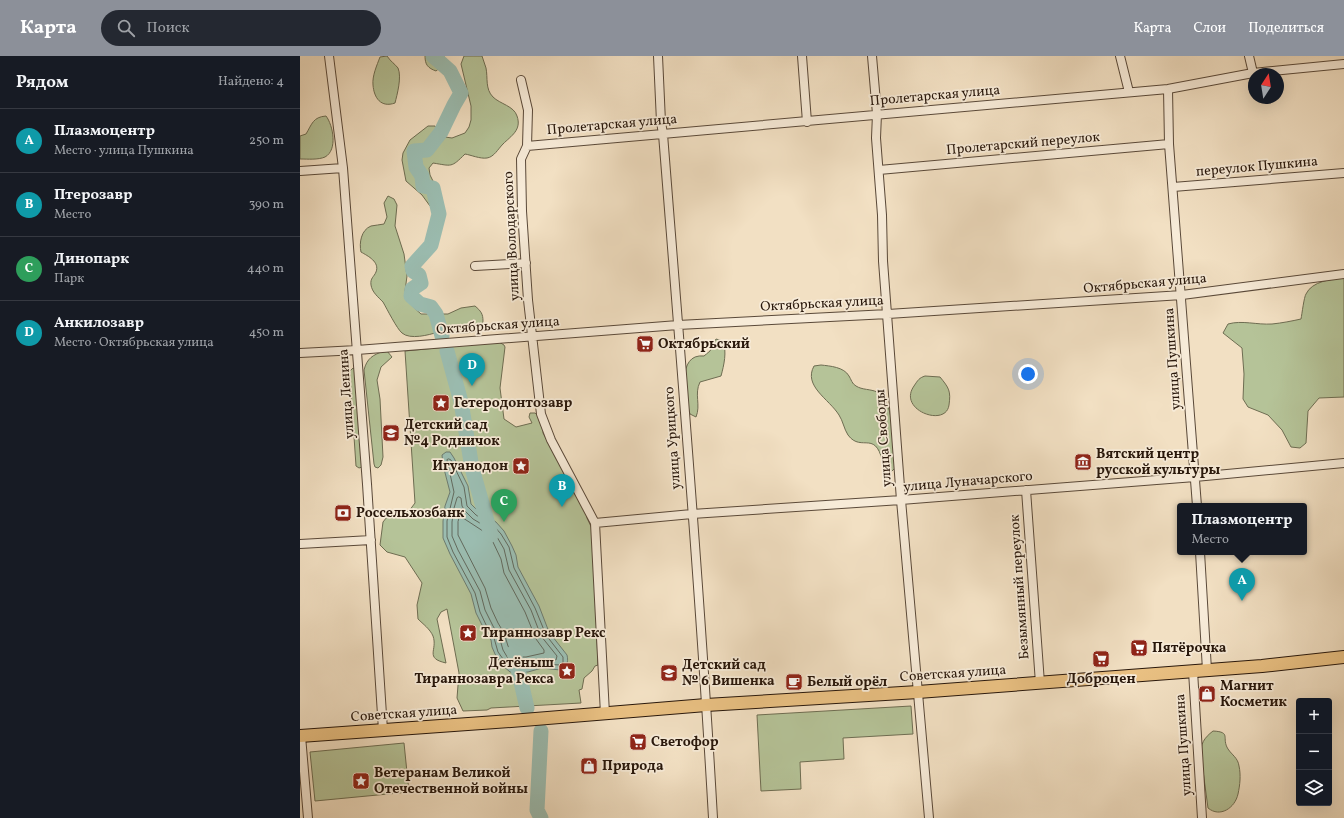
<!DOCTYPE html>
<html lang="ru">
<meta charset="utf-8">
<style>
body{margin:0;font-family:Vollkorn,serif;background:#242831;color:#f1f3f6}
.controls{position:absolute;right:12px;bottom:12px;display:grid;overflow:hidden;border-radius:4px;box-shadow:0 4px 16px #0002}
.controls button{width:36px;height:36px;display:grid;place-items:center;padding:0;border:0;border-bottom:1px solid #363941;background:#171b24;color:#f1f3f6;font:20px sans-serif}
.compass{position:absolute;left:948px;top:12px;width:36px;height:36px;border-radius:50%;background:#171b24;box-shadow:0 4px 16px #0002;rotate:12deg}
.you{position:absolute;left:728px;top:318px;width:14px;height:14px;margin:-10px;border:3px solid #fff;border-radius:50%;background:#1a73e8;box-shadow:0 0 0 6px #1a73e833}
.badge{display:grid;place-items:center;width:26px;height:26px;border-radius:50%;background:#8c9099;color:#fff;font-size:13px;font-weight:700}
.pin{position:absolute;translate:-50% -33px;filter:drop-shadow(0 1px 2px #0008)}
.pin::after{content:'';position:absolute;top:21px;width:14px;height:12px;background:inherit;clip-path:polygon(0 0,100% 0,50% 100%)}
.popup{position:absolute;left:877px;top:447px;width:130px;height:52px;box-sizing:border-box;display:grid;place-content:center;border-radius:4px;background:#171b24;filter:drop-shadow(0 1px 3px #0005);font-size:13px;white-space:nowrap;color:#9ea1a6}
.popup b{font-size:15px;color:#f1f3f6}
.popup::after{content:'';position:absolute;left:50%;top:100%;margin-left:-8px;border:8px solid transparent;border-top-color:#171b24}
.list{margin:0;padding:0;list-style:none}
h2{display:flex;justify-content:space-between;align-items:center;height:52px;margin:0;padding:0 16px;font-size:17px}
h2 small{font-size:13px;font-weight:400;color:#9ea1a6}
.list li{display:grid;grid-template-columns:26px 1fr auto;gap:12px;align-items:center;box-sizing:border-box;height:64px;padding:0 16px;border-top:1px solid #363941}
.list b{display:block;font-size:15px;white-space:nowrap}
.list p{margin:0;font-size:13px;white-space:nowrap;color:#9ea1a6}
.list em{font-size:13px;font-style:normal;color:#9ea1a6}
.icon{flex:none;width:22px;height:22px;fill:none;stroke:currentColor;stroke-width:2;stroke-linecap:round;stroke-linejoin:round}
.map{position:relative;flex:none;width:1044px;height:762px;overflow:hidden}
header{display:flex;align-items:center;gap:24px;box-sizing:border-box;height:56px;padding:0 20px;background:#8c9099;color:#fff}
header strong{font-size:19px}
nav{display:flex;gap:22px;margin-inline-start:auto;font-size:14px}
.search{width:280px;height:36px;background:#242831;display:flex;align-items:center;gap:10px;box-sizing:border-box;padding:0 14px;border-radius:22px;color:#9ea1a6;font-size:15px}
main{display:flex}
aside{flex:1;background:#171b24}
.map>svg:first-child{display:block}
.green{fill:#b5c398;stroke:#6e6d52}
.water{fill:#9bbdb1;stroke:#6d7b6f}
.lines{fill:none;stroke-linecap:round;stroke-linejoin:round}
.shore{stroke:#626a5e;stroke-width:1}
.river{stroke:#9bbdb1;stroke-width:15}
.minor-casing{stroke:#5a4939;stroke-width:10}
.primary-casing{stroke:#28170b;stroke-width:14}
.minor{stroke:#f7ebd8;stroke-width:8}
.primary{stroke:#e9c082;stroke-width:12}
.labels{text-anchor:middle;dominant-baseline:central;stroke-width:3.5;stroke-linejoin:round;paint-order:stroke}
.street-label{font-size:14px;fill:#28170b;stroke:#f7ebd8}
.poi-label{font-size:14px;font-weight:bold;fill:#28170b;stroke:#f7ebd8;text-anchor:start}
</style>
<header>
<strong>Карта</strong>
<div class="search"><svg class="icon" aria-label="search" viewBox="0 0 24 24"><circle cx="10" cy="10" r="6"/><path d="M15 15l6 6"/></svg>Поиск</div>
<nav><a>Карта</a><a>Слои</a><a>Поделиться</a></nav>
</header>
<main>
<aside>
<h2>Рядом<small>Найдено: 4</small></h2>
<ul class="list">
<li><span class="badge" style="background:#0f9aa8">A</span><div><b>Плазмоцентр</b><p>Место · улица Пушкина</p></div><em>250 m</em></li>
<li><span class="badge" style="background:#0f9aa8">B</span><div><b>Птерозавр</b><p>Место</p></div><em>390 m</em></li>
<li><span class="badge" style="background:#2e9e5b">C</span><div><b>Динопарк</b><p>Парк</p></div><em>440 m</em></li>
<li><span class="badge" style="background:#0f9aa8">D</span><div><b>Анкилозавр</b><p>Место · Октябрьская улица</p></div><em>450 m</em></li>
</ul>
</aside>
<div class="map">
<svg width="1044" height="762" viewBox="0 0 1044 762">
<rect width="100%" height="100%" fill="#f2e0c3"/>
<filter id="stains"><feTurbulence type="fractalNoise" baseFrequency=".005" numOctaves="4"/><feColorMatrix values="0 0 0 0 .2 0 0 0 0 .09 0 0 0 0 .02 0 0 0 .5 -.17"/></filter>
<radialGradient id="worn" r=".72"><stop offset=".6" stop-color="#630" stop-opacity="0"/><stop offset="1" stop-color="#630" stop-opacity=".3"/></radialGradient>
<path class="green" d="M87 0C91 6 95 8 98 12 102 21 97 39 95 47 81 52 74 42 73 29 72 20 77 9 80 1Z
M125 0H144L142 10 136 15C128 12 125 9 125 0Z
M164 0H182C183 4 185 8 186 12 188 22 185 33 193 41 200 48 214 50 217 60 222 74 211 80 203 88 198 93 194 101 187 102 180 103 171 99 165 98 151 112 152 110 133 107L129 112 130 119 140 139 137 148 130 150 122 139 106 125 102 104 103 97 110 84 128 70H135L138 78 145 81 152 82 165 77 169 71 171 64V50L161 8Z
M26 60C33 69 38 94 25 101 18 104 8 103 0 103V80L6 78C12 68 13 61 26 60Z
M88 140 94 143 97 149 95 170 104 198 107 220 105 235 110 248 121 258H148L161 252 175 250C181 255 183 258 183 265 182 284 149 274 138 276 129 279 110 284 102 277 97 273 87 253 83 246 78 241 72 236 71 229 70 222 74 221 76 216 80 206 68 200 61 196 59 187 61 174 71 170 75 169 80 169 84 168L87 161 84 147Z
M1044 222V341L1019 342 1008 355 1006 387 1000 392 991 391 982 374 968 359 948 351 943 343 944 318 942 292 923 277 928 268C942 264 957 269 972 268 982 267 992 265 1001 263 1002 258 1004 241 1006 238 1012 225 1032 223 1044 222Z
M416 283 423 285C427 296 424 309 421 320L400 326C394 338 401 349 396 361L390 358C385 342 376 297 404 300L410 295Z
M199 286 204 289 205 291 200 332 204 363 216 371 232 367 229 361 230 357H235C242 363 244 368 243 377L280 447 286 455 287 462 293 475 298 609 295 610 292 615 284 622 282 633 279 634 281 647 191 652 187 654 163 655 157 642 159 617 147 553 141 556 137 563 146 607C124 602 138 594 133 580 130 573 123 568 118 563L117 549 122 527 105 501 87 496 80 489 83 466 87 461 109 455 115 447 105 295Z
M84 295H87L92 301 81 311 77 324 80 343 83 401 81 409 78 412 75 411 74 408 64 314C67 302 73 299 84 295Z
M521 309C530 310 544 311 549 320 551 323 552 328 556 330 562 334 571 333 577 336 596 346 593 393 595 412L590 417 584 413C577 370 562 398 548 379 544 373 543 365 539 359 529 343 503 330 514 310Z
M53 312 56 314 62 411 59 412 56 410 50 322V315Z
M625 320 640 321C649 332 651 335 649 349 646 372 597 354 614 330 618 324 619 322 625 320Z
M611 650 613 678 543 682 544 703 500 706 501 733 461 735 457 659Z
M913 675C932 676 921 682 928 693 932 699 938 702 939 710 941 719 940 729 938 738 935 752 920 762 908 752L901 700C900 688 904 682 913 675Z
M104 687 109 736 15 745 10 696Z"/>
<path class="water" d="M146 396H150L154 402 168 430 171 448 179 456 196 466 204 475 212 490 216 499 218 511 239 550 249 576 267 599C269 607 266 611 260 614L242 612 228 616H210L202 609 195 598 192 591 191 584 185 575 176 557 171 538 150 498 143 482V465L145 450 150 436 143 409 142 399Z"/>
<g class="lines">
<path class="shore" d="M149 403 151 404 164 431 167 450 176 459 193 469 201 478 209 491 214 512 235 552 246 579 263 601V607L260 609 242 608 227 612H212L206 607 198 596 194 582 188 573 180 556 175 537 153 496 147 481V465L154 436 147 404Z
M159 441 161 442 162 450 165 455 173 463 190 473 197 481 204 493 209 514 231 554 241 580 257 600 256 604 241 603 227 607H213L209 604 203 594 199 580 193 570 185 554 180 535 158 494 152 480V466L154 452 157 442Z
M160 460 186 477 192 484 201 503 204 517 225 556 236 583 244 594V597L226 601H215L208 590 204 577 198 567 191 552 185 532 158 479V466Z"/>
<path class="river" d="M133 0 150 15 161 37 154 49 141 76 127 94 114 95 116 111 122 120 123 130 133 132 139 158 131 189 112 210 113 215 119 219 121 227 112 233 111 240 120 248 131 251 136 258 142 280
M147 295 161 346 172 412 191 479
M214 596 227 652
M241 762 237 754 241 675"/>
<defs>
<path id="minor" d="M29 0 43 112 67 428 83 674
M358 0 361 66 363 78C381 306 400 534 413 762
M502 0 507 66
M572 0 577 58 576 82 582 159 583 205 601 444 629 762
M820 0 829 36
M949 0 953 17
M221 24 228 54 227 90 221 103 222 155 228 244 241 358 251 384 295 467 305 658
M868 33 869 88 897 450
M227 90 868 33 953 17 1044 8
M579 114 869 88
M0 115 43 112
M873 131 1044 117
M175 210 226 207
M0 297 57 294 378 269 588 258 882 239 1044 218
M726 434 740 627
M295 467 392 458 601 444 895 421 1044 407
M0 488 71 484
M900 496 907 614
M893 615 902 762
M1 680 8 762"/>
<path id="primary" d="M0 680 211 665 406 649 618 636 962 610 1044 601"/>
</defs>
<use href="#minor" class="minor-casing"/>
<use href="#primary" class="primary-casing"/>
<use href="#minor" class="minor"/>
<use href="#primary" class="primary"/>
</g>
<defs>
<symbol id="supermarket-square" viewBox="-11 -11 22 22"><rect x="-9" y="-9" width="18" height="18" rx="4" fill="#8f2418" stroke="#f7ebd8"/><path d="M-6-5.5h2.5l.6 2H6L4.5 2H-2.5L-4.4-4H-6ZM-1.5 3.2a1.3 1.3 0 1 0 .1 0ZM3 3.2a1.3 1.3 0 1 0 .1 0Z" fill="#fff"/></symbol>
<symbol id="sight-square" viewBox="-11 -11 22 22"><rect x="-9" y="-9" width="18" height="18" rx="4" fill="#8f2418" stroke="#f7ebd8"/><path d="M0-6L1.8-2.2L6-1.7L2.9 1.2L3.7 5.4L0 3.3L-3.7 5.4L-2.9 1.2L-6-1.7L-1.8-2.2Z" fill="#fff"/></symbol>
<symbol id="school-square" viewBox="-11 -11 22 22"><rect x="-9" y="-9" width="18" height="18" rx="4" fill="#8f2418" stroke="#f7ebd8"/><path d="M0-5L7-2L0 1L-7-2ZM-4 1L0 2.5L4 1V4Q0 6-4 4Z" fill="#fff"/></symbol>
<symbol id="museum-square" viewBox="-11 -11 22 22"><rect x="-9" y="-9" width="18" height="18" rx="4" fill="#8f2418" stroke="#f7ebd8"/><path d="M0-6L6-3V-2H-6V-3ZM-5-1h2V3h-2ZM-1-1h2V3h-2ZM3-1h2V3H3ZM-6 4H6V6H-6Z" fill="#fff"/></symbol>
<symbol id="bank-square" viewBox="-11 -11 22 22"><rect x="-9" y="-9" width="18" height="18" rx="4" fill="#8f2418" stroke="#f7ebd8"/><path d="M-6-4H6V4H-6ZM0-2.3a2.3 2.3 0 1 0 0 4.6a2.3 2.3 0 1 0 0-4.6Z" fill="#fff"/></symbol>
<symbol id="cafe-square" viewBox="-11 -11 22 22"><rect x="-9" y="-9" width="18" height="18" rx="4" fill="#8f2418" stroke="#f7ebd8"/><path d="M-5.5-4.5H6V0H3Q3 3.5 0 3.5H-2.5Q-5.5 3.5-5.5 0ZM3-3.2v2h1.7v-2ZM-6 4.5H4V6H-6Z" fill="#fff"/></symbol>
<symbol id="shop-square" viewBox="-11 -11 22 22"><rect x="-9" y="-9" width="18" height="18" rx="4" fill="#8f2418" stroke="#f7ebd8"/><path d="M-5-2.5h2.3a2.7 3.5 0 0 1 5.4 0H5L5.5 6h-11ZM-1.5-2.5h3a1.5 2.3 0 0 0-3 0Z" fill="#fff"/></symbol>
</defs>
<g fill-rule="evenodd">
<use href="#supermarket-square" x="335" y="278" width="20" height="20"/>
<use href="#sight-square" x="131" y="337" width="20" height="20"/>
<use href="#school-square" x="81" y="367" width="20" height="20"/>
<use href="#museum-square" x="773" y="396" width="20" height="20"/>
<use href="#sight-square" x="211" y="400" width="20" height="20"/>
<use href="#bank-square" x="33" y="447" width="20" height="20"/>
<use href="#sight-square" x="158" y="567" width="20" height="20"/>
<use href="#supermarket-square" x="829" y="582" width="20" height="20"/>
<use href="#supermarket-square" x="791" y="593" width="20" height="20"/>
<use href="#sight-square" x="257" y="605" width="20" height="20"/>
<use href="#school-square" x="359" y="607" width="20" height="20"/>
<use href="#cafe-square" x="484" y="616" width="20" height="20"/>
<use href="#shop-square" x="897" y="628" width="20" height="20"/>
<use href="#supermarket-square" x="328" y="676" width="20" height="20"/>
<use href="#shop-square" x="279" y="700" width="20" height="20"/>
<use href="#sight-square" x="51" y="715" width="20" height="20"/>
</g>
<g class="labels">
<g class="street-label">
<text transform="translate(635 40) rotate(-5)">Пролетарская улица</text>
<text transform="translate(312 69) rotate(-5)">Пролетарская улица</text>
<text transform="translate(723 88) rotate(-5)">Пролетарский переулок</text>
<text transform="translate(957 111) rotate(-5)">переулок Пушкина</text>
<text transform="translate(212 180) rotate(-93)">улица Володарского</text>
<text transform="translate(845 228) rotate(-5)">Октябрьская улица</text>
<text transform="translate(522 248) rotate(-3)">Октябрьская улица</text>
<text transform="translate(198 270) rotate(-4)">Октябрьская улица</text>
<text transform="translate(873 303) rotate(-94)">улица Пушкина</text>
<text transform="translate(47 338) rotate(-94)">улица Ленина</text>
<text transform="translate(373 382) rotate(-94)">улица Урицкого</text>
<text transform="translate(584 382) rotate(-94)">улица Свободы</text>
<text transform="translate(668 426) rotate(-5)">улица Луначарского</text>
<text transform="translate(720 531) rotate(-94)">Безымянный переулок</text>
<text transform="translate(653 618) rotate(-4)">Советская улица</text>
<text transform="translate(104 658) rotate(-4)">Советская улица</text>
<text transform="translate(884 689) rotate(-94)">улица Пушкина</text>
</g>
<g class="poi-label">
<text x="358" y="288">Октябрьский</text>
<text x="154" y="347">Гетеродонтозавр</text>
<text x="104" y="369">Детский сад<tspan x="104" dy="16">№4 Родничок</tspan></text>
<text x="796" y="398">Вятский центр<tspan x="796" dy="16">русской культуры</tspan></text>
<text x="208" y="410" text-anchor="end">Игуанодон</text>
<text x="56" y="457">Россельхозбанк</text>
<text x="181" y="577">Тираннозавр Рекс</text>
<text x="852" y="592">Пятёрочка</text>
<text x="254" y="607" text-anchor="end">Детёныш<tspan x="254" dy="16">Тираннозавра Рекса</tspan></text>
<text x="382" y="609">Детский сад<tspan x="382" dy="16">№ 6 Вишенка</tspan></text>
<text x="801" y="623" text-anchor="middle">Доброцен</text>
<text x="507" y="626">Белый орёл</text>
<text x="920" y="630">Магнит<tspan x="920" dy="16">Косметик</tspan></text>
<text x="351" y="686">Светофор</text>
<text x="302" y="710">Природа</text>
<text x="74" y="717">Ветеранам Великой<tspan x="74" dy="16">Отечественной войны</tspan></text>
</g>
</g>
<rect width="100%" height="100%" filter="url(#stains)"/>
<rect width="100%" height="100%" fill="url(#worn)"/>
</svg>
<div class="controls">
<button>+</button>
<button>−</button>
<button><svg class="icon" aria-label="layers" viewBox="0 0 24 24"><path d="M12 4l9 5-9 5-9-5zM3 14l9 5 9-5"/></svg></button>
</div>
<svg class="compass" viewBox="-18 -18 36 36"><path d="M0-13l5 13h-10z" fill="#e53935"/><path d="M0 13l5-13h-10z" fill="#9ea1a6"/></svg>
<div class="you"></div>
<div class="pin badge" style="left:942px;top:545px;background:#0f9aa8">A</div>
<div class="popup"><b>Плазмоцентр</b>Место</div>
<div class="pin badge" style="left:262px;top:451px;background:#0f9aa8">B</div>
<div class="pin badge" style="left:204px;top:466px;background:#2e9e5b">C</div>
<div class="pin badge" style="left:172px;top:330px;background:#0f9aa8">D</div>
</div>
</main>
